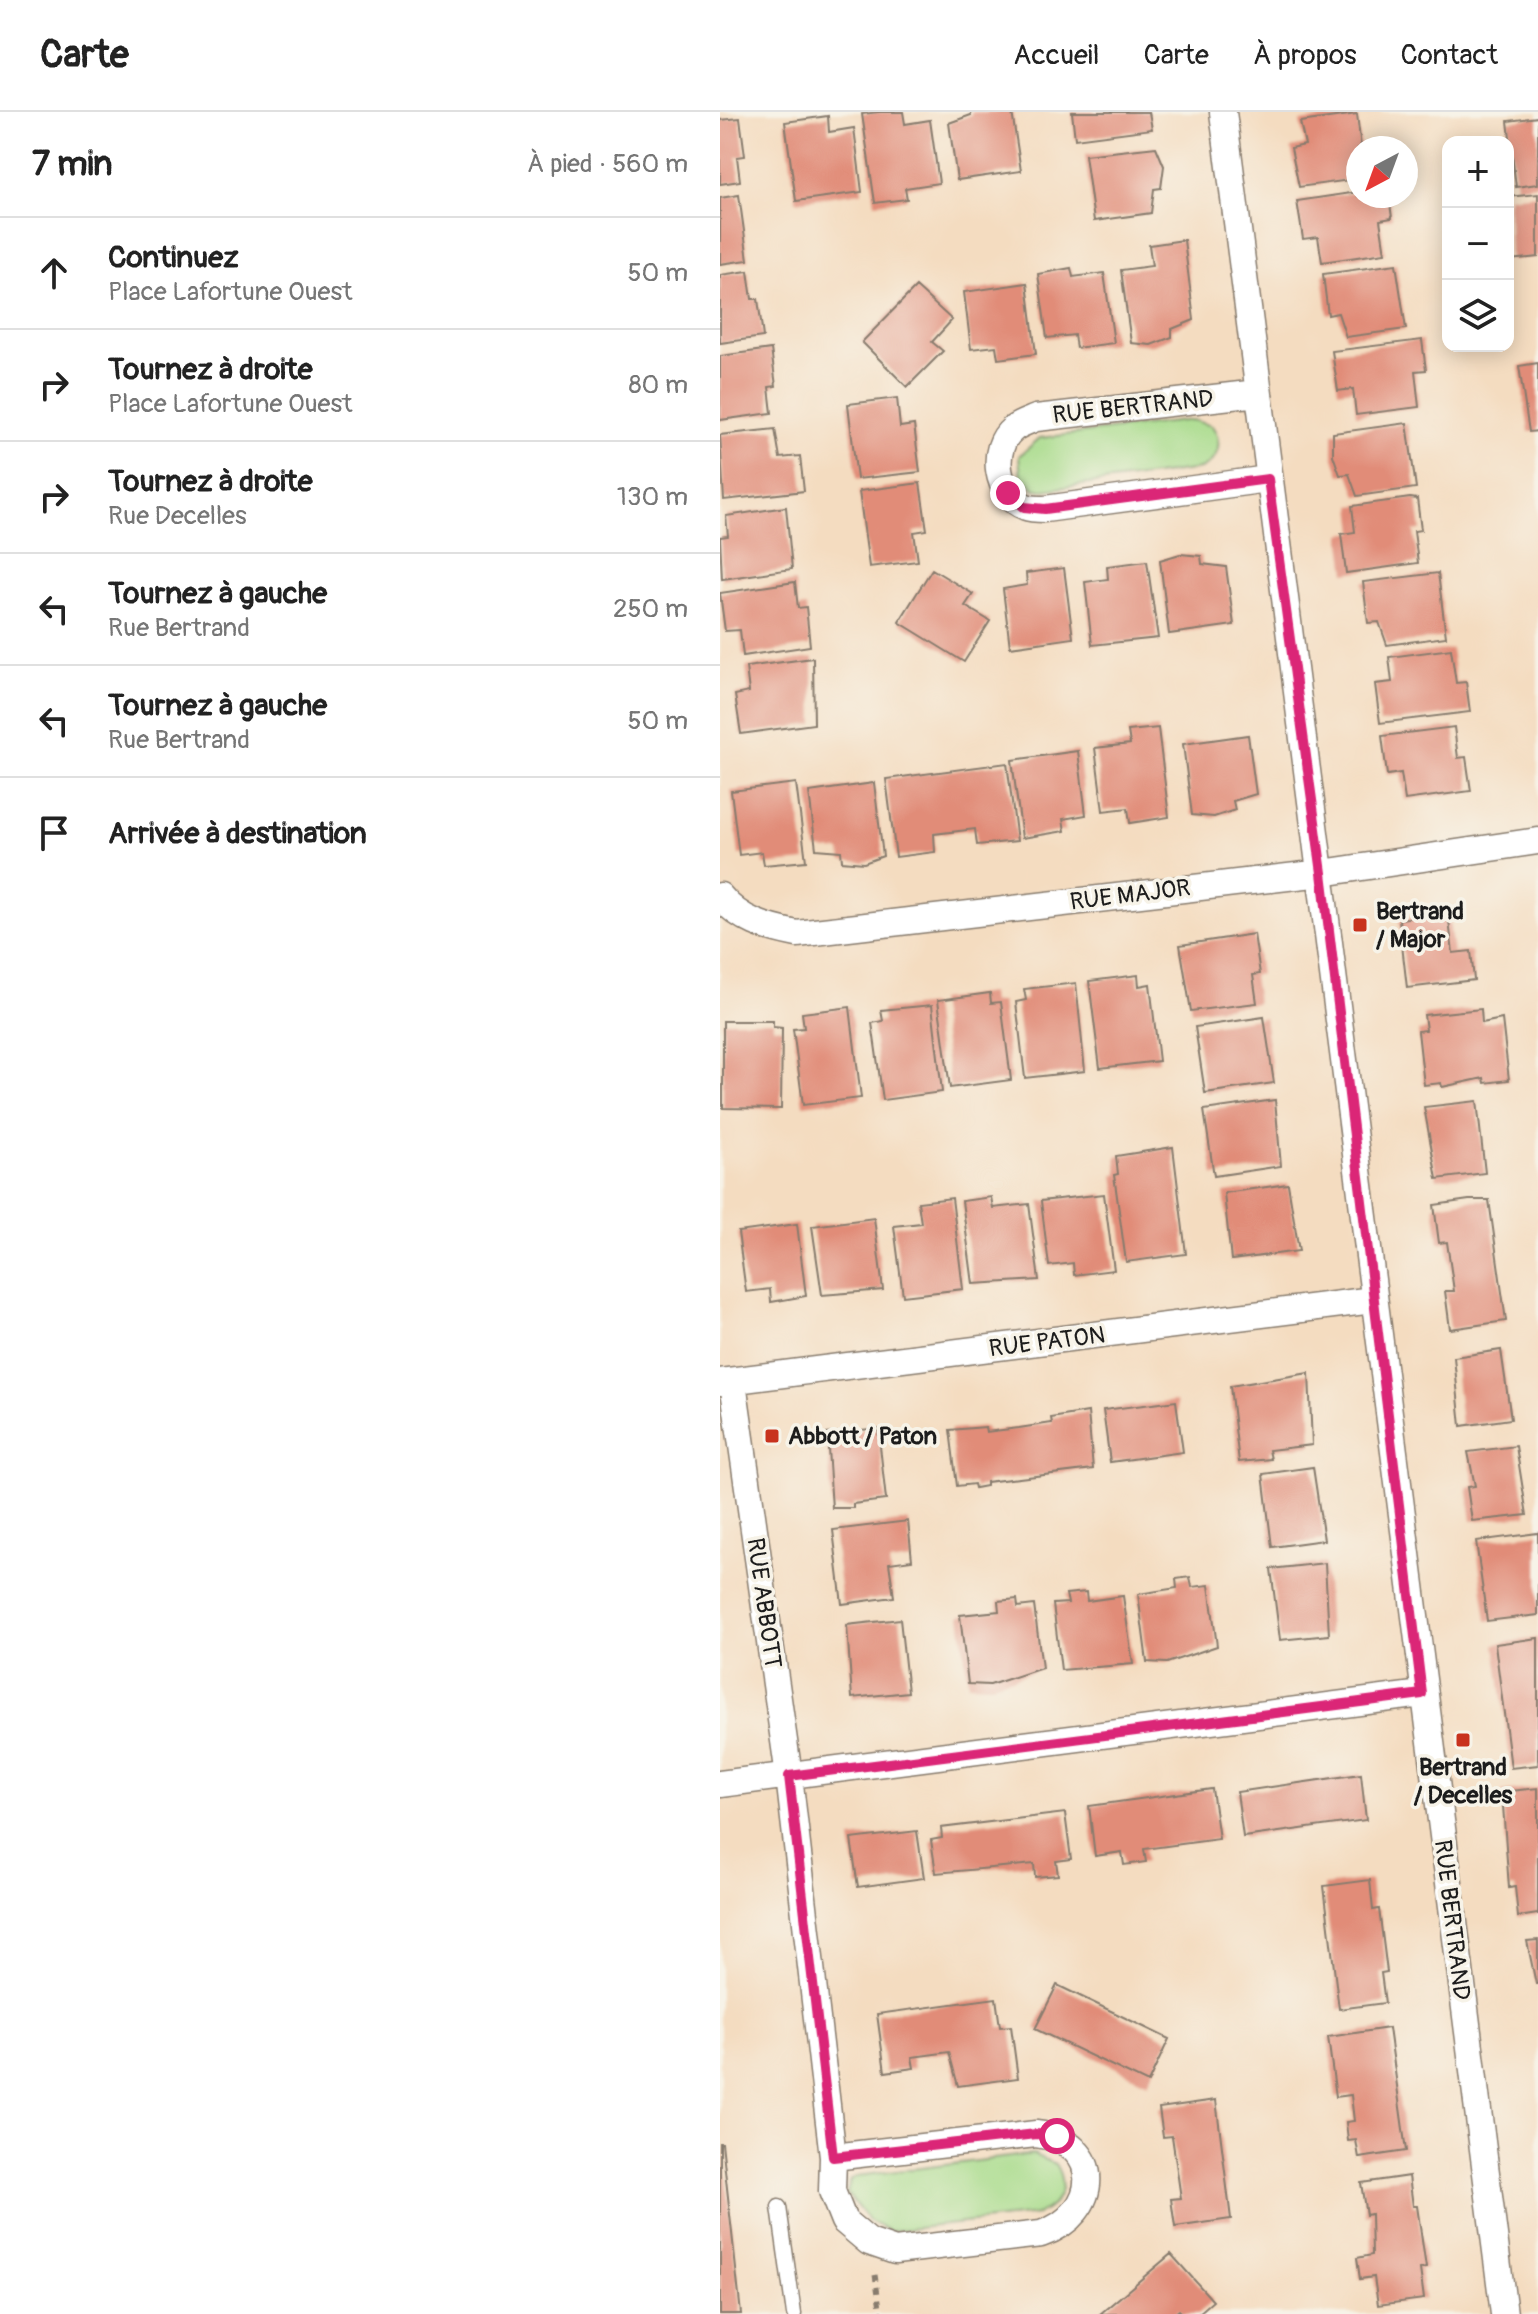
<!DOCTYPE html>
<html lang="fr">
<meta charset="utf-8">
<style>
body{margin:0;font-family:Pangolin,sans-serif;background:#f2f2f2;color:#222}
.controls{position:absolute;right:24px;top:24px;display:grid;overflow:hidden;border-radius:16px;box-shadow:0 4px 20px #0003}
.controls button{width:72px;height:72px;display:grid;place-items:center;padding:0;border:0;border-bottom:2px solid #e0e0e0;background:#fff;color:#222;font:40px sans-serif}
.compass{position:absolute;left:626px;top:24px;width:72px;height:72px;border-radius:50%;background:#fff;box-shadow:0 4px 20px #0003;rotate:221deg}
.stop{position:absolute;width:24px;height:24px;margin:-18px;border:6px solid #db2777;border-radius:50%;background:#fff}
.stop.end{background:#db2777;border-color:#fff;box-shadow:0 2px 8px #0008}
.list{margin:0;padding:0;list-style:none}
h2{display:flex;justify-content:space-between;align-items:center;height:104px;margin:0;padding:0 32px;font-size:34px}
h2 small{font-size:26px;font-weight:400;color:#767676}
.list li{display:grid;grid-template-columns:52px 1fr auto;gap:24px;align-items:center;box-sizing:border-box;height:112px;padding:0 32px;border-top:2px solid #e0e0e0}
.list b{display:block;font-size:30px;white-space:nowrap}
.list p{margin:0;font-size:26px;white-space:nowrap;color:#767676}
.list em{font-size:26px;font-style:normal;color:#767676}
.icon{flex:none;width:44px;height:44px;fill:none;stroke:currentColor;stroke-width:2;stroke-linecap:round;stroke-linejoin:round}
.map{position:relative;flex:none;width:818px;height:2202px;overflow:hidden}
header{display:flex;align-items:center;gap:48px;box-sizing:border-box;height:112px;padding:0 40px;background:#fff;border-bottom:2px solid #e0e0e0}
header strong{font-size:38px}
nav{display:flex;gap:44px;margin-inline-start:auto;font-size:28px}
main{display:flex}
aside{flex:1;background:#fff}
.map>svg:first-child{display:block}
.green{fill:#a8db8b;stroke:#627c54;stroke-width:2}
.building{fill:#e18c78}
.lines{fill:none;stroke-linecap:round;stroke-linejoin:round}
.lane-casing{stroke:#887c6e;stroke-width:17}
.street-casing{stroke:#887c6e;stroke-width:29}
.path{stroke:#887c6e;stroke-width:5;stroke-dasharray:6 6;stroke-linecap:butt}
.lane{stroke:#fff;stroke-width:14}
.street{stroke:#fff;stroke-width:26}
.route{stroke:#db2777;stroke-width:10}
.poi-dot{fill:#c8321e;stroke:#f7f3e8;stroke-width:3}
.labels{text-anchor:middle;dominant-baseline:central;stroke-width:7;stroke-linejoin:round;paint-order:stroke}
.street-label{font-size:24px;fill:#1c1c1c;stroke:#f7f3e8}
.poi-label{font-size:24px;font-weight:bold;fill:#1c1c1c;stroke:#f7f3e8;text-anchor:start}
</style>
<header>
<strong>Carte</strong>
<nav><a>Accueil</a><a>Carte</a><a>À propos</a><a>Contact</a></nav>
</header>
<main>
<aside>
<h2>7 min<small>À pied · 560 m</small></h2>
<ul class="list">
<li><svg class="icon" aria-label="ahead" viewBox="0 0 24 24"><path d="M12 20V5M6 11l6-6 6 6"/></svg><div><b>Continuez</b><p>Place Lafortune Ouest</p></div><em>50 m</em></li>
<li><svg class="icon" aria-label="right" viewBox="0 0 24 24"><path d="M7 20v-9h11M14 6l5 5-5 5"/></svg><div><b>Tournez à droite</b><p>Place Lafortune Ouest</p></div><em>80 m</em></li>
<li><svg class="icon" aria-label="right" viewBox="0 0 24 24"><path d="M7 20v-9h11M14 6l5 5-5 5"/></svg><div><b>Tournez à droite</b><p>Rue Decelles</p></div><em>130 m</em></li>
<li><svg class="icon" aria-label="left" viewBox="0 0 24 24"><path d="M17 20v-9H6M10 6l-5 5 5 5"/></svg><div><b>Tournez à gauche</b><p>Rue Bertrand</p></div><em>250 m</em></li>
<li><svg class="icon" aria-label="left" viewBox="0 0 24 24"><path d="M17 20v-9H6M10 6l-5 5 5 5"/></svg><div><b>Tournez à gauche</b><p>Rue Bertrand</p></div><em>50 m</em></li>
<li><svg class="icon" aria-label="arrive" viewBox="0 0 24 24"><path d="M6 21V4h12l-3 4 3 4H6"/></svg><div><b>Arrivée à destination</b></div></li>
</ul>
</aside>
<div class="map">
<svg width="818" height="2202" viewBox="0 0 818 2202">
<rect width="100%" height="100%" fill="#f7f3e8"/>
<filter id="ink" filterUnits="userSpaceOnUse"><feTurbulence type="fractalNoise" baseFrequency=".0125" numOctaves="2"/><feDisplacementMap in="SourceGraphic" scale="16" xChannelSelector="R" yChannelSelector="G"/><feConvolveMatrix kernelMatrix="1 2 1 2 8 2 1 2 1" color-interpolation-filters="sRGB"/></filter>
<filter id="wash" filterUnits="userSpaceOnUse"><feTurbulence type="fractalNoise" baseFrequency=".006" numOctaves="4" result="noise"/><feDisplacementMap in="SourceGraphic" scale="32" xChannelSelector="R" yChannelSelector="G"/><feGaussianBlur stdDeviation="1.8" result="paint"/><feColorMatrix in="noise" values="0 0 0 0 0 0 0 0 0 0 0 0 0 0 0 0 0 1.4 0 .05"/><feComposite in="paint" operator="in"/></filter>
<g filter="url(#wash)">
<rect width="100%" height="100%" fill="#f4dcc0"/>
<path class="green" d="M472 308 492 314C504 331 498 349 480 357L324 378 316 377 301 365 299 344 320 326Z
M313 2042 335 2052C349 2075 339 2092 317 2103L170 2119 148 2108 127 2082 130 2068 137 2064Z"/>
<g id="blocks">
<path class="building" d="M159 0H183L185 12 210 8 219 71 185 76 187 87 155 91 142 2Z
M251 0H292L301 59 237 68 229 11 251 3Z
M352 0H429L432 17 355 27Z
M637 2 641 36H638V67L579 75 571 36 585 33 580 10Z
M108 4 109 20 134 16 142 80 76 89 65 10Z
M818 5V72L796 75 788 9Z
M20 6 25 44 17 45 20 69 0 72V8Z
M436 35 444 54 441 76 434 77 431 101 374 109 365 43Z
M638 80V84H669L672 106 660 108 665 141 602 150 598 125 583 127 577 89Z
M818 82V145L790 148 788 85Z
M19 83 28 148 0 152V86Z
M464 128 474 208 452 217V225L431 233 411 231 401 158 432 154 429 133Z
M676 152 686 217 626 225 618 201 608 203 603 162Z
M351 156 353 165 384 161 394 231 356 236 354 223 327 226 318 162Z
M28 159 32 187H38L43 225 0 231V163Z
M307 171 316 242 278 247 276 234 251 237 244 180Z
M196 175 232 208 212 230 223 239 187 275 142 230Z
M702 228 706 258 695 259 699 295 636 303 633 277 618 279 612 239Z
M51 237 56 274 49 275 52 301 0 308V244Z
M818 251V319L809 320 799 254Z
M177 286 180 315 194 313 200 360 137 367 128 292Z
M687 311 696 376 637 384 629 362 620 363 613 343V321Z
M55 317 60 346 80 344 84 379 4 388 0 323Z
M200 371 207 418 194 420 198 449 149 455 139 379Z
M690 386 697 387 701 418 694 419 698 451 626 461 621 422 635 420 632 394Z
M66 395 72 457 2 467 0 425 8 424 6 404Z
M460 442 481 444 482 452 506 455 514 513 449 522 440 448Z
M427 449 438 526 372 533 365 470 388 467 387 454Z
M344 456 353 526 290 535 283 477 307 473 306 461Z
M212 457 253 482 245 494 270 509 244 550 179 510Z
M718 461 726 525 667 533 659 510 648 511 643 470Z
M75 470 78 496 86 495 90 534 23 544 20 518 5 519 0 481Z
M731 537 736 571 746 570 750 600 660 611 655 572 672 570 669 545Z
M93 546 94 612 21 622 15 583 29 580 26 555Z
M734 615 738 646 746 645 751 679 685 688 681 661 667 663 662 624Z
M438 616 449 705 410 711 408 696 383 699 375 636 410 632 408 619Z
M528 623 536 682 513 689 515 698 494 705 472 703 463 632Z
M358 639 366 703 343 707 345 719 302 726 292 648Z
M287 651 297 729 257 733 255 717 214 722 215 740 176 745 166 667Z
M76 671 86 749 44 753 42 740 19 743 11 679Z
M154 671 163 744 144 751 122 749 121 739 96 737 89 680Z
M728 801 733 841 751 839 754 868 687 876 679 807Z
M534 822 540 862 533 863 537 891 471 899 460 833Z
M418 863 419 874 430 872 439 949 380 956 369 869Z
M356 871 365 959 305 966 296 890 306 888 304 877Z
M270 881 271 891 281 890 291 968 230 976 218 888Z
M212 893 222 980 163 988 152 911 163 909 161 898Z
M130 895 141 986 83 993 73 917 84 916 82 901Z
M761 897 762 911 782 907 789 968 765 971 764 966 722 975 721 971 704 973 698 919 706 918 704 903Z
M544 905 554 971 485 981 475 915Z
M3 909H53V915L62 916 61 997 3 996Z
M555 988 561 1054 494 1064 484 998Z
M757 989 765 1061 717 1067 704 995Z
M453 1035 466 1142 406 1150 394 1063 398 1062 396 1044Z
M568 1072 579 1139 511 1148 504 1081Z
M384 1082 394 1158 354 1163 353 1151 329 1154 321 1089Z
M271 1085 273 1096 309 1092 319 1168 253 1172 242 1089Z
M232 1086 243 1177 183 1184 174 1114 201 1111 198 1090Z
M749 1088H769L786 1209 730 1217 725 1179H734L727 1130 719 1131 714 1093Z
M154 1106 163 1178 102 1183 92 1114Z
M77 1112 86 1184 51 1190 50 1177 26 1180 18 1120Z
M781 1238 791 1307 741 1314 734 1245Z
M589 1261 592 1333 549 1338 551 1347 519 1350 510 1274Z
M456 1289 463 1340 390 1350 383 1298Z
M368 1300 373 1357 266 1370V1374L255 1376 254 1372 237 1374 230 1318 265 1315 266 1320 299 1316 332 1311 331 1306Z
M158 1316 166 1388 133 1392V1396H112L107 1322Z
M796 1334 807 1403 752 1409 747 1375 755 1374 748 1340Z
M593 1355 604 1428 552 1435 543 1362Z
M188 1409 192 1448 169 1451 174 1485 122 1492 113 1418Z
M818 1421V1503L767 1509 756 1429Z
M605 1451 609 1523 560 1528 551 1457Z
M470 1465 472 1475 489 1473 497 1534 447 1551 427 1550 418 1482 457 1476 456 1467Z
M366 1480 367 1489 403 1484 413 1552 341 1558 333 1492 348 1491 346 1482Z
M297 1487 298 1495 314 1493 322 1556 270 1573 248 1572 240 1503 279 1499 278 1489Z
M180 1507 188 1580 132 1586 127 1513Z
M818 1526V1653L791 1656 775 1532Z
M641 1662 646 1708 523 1725 517 1680Z
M818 1676V1802L798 1805 795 1775 789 1776 782 1680Z
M492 1677 499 1727 424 1737 426 1750 404 1753 402 1740 375 1744 369 1694Z
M345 1701 351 1747 336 1749 338 1763 315 1765 314 1752 216 1761 211 1728 222 1726 221 1716Z
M197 1719 204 1766 138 1775 131 1727Z
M650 1768 653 1798 659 1797 667 1860 661 1861 665 1891 619 1897 604 1774Z
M818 1828V1872H816L807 1829Z
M337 1873 449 1927 428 1971 315 1917Z
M276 1886 280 1915 291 1914 298 1966 238 1974 229 1940 192 1945 194 1956 165 1960 157 1902Z
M669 1916 686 2039 639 2046 636 2028 628 2029 626 2010 634 2009 631 1983 616 1985 608 1925Z
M496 1988 511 2107 455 2115 451 2087 461 2086 452 2024 443 2025 439 1996Z
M0 2031H2L21 2202H0Z
M689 2064 693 2094H697L706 2156 700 2157 704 2187 658 2193 654 2165 640 2167 637 2146 652 2143 651 2102 646 2103 641 2071Z
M451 2142 493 2189 478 2202H463L459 2198 454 2202H380Z"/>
</g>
</g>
<g filter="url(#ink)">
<use href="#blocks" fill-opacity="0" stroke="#887c6e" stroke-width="2"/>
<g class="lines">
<defs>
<path id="lane" d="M59 2095 74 2202"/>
<path id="street" d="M503 0 784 2202
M538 281 316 306C309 309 299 312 293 317 269 336 276 384 306 395 311 397 319 397 325 397L548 367
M0 784C20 809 47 816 77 822L602 761 818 729
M0 1270 653 1188
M13 1270 69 1664 113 2045 112 2079 124 2109 149 2130 175 2139 321 2122C381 2102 386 2030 316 2022L113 2045
M0 1672 702 1582"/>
</defs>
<use href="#lane" class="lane-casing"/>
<use href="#street" class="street-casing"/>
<path class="path" d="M155 2163 161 2202"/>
<use href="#lane" class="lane"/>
<use href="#street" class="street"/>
</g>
</g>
<g class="lines" filter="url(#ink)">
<path class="route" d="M288 381 304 395 325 397 548 367 602 761 702 1582 69 1664 113 2045 316 2022 337 2024"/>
</g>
<g class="poi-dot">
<rect x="632" y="805" width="16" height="16" rx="4"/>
<rect x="44" y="1316" width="16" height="16" rx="4"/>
<rect x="735" y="1620" width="16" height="16" rx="4"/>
</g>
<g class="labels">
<g class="street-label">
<text transform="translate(413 295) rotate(-6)">RUE BERTRAND</text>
<text transform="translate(410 783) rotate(-7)">RUE MAJOR</text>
<text transform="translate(327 1230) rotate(-7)">RUE PATON</text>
<text transform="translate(44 1491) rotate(82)">RUE ABBOTT</text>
<text transform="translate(732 1808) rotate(83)">RUE BERTRAND</text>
</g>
<g class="poi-label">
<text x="656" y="799">Bertrand<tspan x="656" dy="28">/ Major</tspan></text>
<text x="68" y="1324">Abbott / Paton</text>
<text x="743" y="1655" text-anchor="middle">Bertrand<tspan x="743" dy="28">/ Decelles</tspan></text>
</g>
</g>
</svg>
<div class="controls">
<button>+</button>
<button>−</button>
<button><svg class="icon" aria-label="layers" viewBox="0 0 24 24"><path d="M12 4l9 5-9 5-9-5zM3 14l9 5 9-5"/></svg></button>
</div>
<svg class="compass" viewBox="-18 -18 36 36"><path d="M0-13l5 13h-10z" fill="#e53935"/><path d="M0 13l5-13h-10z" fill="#767676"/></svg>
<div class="stop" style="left:337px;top:2024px"></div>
<div class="stop end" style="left:288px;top:381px"></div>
</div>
</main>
